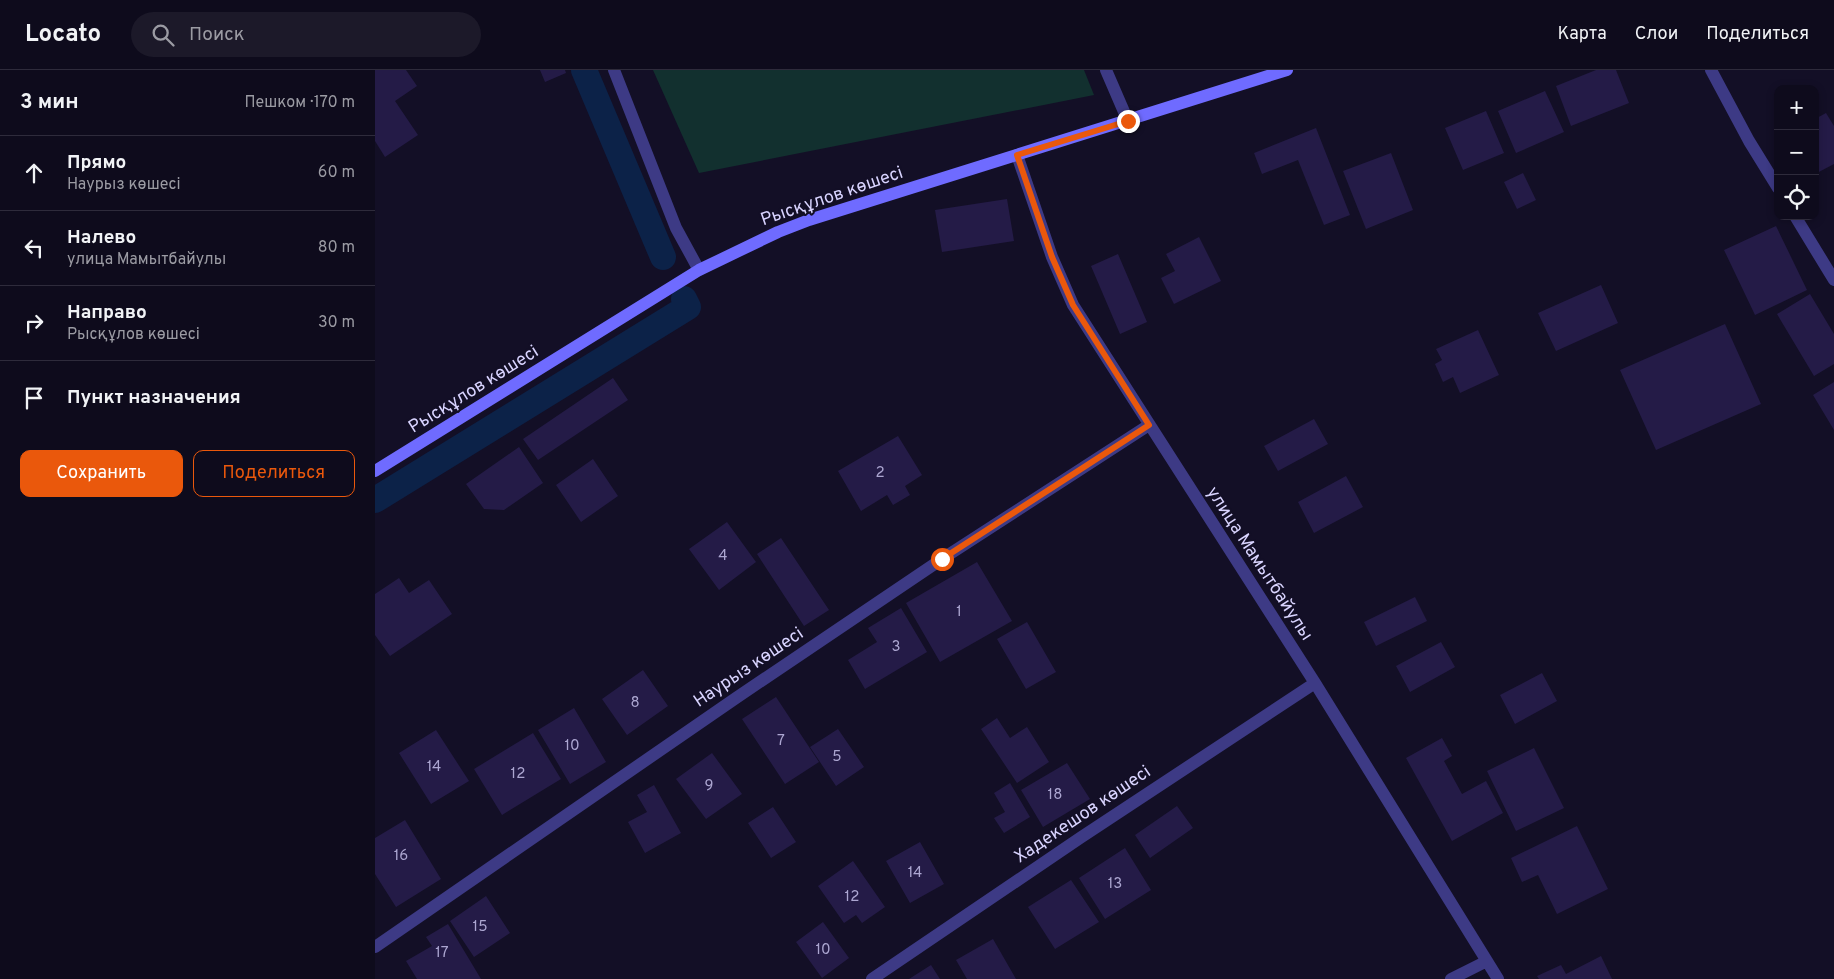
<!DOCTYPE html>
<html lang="ru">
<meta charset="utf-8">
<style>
body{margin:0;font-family:Overpass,sans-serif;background:#1c1929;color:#f1f3f6}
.controls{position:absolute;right:15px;top:15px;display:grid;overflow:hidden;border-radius:10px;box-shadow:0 2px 8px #0003}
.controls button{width:45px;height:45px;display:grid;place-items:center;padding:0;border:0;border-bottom:1px solid #2e2b3b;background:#0e0b1c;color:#f1f3f6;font:25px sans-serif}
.stop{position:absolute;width:15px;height:15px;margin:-11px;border:4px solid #ea580c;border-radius:50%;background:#fff}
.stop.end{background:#ea580c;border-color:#fff;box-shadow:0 1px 5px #0008}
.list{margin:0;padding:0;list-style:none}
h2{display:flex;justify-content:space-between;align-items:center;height:65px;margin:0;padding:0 20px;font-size:21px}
h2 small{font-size:16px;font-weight:400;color:#9b9ba3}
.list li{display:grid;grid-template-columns:32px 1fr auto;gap:15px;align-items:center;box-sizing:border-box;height:75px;padding:0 20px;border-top:1px solid #2e2b3b}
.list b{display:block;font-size:19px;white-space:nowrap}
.list p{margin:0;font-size:16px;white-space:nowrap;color:#9b9ba3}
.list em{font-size:16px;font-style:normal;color:#9b9ba3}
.actions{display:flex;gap:10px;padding:15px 20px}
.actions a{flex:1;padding:11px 0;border:1px solid #ea580c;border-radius:10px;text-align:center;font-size:18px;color:#ea580c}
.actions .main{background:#ea580c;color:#fff}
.icon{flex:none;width:28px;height:28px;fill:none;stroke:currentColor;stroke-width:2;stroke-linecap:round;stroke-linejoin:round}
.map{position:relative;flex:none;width:1459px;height:909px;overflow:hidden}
header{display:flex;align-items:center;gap:30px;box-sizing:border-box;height:70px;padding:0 25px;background:#0e0b1c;border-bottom:1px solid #2e2b3b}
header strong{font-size:24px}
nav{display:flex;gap:28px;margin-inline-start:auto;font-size:18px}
.search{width:350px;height:45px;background:#1c1929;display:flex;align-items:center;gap:12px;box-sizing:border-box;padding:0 18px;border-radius:28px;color:#9b9ba3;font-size:19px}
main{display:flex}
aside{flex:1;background:#0e0b1c}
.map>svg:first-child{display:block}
.green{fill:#12302f}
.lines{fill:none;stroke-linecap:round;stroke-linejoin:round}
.canal{stroke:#0c2248;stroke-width:26}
.building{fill:#241b47}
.street{stroke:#3d3a85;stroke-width:12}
.secondary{stroke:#6f6bff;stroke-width:12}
.route{stroke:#ea580c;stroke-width:6}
.labels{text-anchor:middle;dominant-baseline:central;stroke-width:4;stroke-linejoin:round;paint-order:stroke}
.number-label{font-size:15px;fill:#aca6d1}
.street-label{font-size:18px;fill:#d9d4ff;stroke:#130f26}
</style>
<header>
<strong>Locato</strong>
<div class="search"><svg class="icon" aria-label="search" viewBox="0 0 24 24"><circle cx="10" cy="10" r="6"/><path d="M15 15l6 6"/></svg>Поиск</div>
<nav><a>Карта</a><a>Слои</a><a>Поделиться</a></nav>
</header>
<main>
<aside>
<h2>3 мин<small>Пешком · 170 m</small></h2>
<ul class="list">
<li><svg class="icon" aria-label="ahead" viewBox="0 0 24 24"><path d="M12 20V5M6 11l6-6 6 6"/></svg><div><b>Прямо</b><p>Наурыз көшесі</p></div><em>60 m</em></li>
<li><svg class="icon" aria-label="left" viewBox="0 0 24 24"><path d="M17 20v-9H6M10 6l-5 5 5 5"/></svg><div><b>Налево</b><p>улица Мамытбайулы</p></div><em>80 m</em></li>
<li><svg class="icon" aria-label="right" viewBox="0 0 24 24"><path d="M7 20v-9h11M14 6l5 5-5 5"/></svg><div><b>Направо</b><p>Рысқұлов көшесі</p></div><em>30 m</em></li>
<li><svg class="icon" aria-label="arrive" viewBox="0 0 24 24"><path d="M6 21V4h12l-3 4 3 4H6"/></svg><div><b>Пункт назначения</b></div></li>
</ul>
<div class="actions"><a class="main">Сохранить</a><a>Поделиться</a></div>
</aside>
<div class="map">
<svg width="1459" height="909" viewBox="0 0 1459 909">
<rect width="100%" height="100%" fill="#130f26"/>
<path class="green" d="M278 0H709L719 25 324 103Z"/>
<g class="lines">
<path class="canal" d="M209 0 288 187
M0 430 313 237 309 229"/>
</g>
<path class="building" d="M0 0H31L42 16 20 31 43 65 10 87 0 71Z
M165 0H190L191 3 170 12Z
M1221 0H1241L1254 33 1196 56 1181 16Z
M1170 21 1189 62 1141 83 1123 41Z
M1111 41 1129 83 1088 100 1070 58Z
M1451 43 1459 56V94L1440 104V49Z
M941 58 975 145 949 155 923 90 887 104 879 83Z
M1016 83 1038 140 991 159 968 101Z
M1148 103 1161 130 1142 139 1129 112Z
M632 129 639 171 567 182 560 140Z
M1401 156 1432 220 1380 245 1349 180Z
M824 167 846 211 799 234 786 208 800 201 791 184Z
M743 184 772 252 745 264 716 196Z
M1226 215 1243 253 1181 281 1163 243Z
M1435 224 1459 264V294L1439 306 1402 244Z
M1350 254 1386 334 1281 380 1245 300Z
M1103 260 1124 305 1085 323 1078 307 1068 312 1060 294 1067 290 1061 279Z
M238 308 253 330 163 390 148 369Z
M1459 312V360L1438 325Z
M939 349 953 374 903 401 889 376Z
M523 366 547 405 530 416 535 425 518 435 512 425 486 441 463 401Z
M144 377 168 413 129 440 109 439 91 414Z
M218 389 243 426 206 452 181 415Z
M971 406 988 437 939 463 923 432Z
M352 452 381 492 344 520 314 479Z
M406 468 454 540 429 556 382 484Z
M602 492 637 551 565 592 531 533Z
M24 508 34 523 54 510 77 544 15 586 0 565V524Z
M1040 527 1052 551 1001 576 989 552Z
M526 538 552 582 490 619 473 590 502 572 493 558Z
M652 552 681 602 651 619 622 569Z
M1066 572 1080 597 1035 622 1021 596Z
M268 600 293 636 252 665 227 629Z
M1167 603 1182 631 1140 654 1125 625Z
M401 627 444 692 410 714 367 649Z
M199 638 231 692 195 714 163 660Z
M622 648 635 668 652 657 674 692 642 713 606 659Z
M463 659 489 697 461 716 435 677Z
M61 660 94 711 56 734 24 683Z
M158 663 186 709 127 745 99 699Z
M1067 668 1077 686 1069 691 1087 724 1111 711 1128 743 1077 771 1031 688Z
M1159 678 1189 738 1141 761 1112 701Z
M337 683 367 724 331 749 301 709Z
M692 693 715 729 668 757 646 720Z
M635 713 655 747 629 763 619 748 630 742 619 723Z
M279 715 306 763 270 783 253 752 272 742 262 725Z
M802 736 818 758 775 788 760 765Z
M398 737 421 772 396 788 373 753Z
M30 750 66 809 21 837 0 804V768Z
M1202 756 1233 819 1182 844 1163 805 1147 812 1136 788Z
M545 772 569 814 535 833 511 791Z
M750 778 776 820 730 849 704 808Z
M478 791 510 837 487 853 481 845 469 853 443 816Z
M696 810 724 852 680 879 653 837Z
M111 826 135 863 99 887 75 851Z
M448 852 474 888 447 908 421 872Z
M73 854 106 909H42L31 891 57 876 51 867Z
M618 869 641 909H592L581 890Z
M1226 886 1237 909H1164L1162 906 1186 895 1191 904Z
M556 895 565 909H534Z"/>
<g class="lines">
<path class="street" d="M239 0 301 158 324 200
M731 0 753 51
M1336 0 1374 71 1403 118
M642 85 677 187 698 235 940 613 1123 909
M1420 146 1459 210
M0 877 361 628 567 489 774 355
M497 909 705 768 940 613
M1076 909 1112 891"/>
<path class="secondary" d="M0 401 324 200 403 162 434 150 912 0"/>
</g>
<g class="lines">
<path class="route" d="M567 489 774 355 698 235 677 187 642 85 753 51"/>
</g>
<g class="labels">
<g class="number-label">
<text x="505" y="403">2</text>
<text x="348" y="486">4</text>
<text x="584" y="542">1</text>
<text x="521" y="577">3</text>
<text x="260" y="633">8</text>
<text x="406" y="671">7</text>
<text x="197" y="676">10</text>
<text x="462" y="687">5</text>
<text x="59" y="697">14</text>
<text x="143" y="704">12</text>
<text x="334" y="716">9</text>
<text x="680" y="725">18</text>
<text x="26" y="786">16</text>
<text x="540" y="803">14</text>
<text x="740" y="814">13</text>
<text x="477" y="827">12</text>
<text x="105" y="857">15</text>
<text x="448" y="880">10</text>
<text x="67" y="883">17</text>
</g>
<g class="street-label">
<text transform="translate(457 127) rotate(-19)">Рысқұлов көшесі</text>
<text transform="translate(99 320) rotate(-32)">Рысқұлов көшесі</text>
<text transform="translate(884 494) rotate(57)">улица Мамытбайулы</text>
<text transform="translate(374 598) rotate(-34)">Наурыз көшесі</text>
<text transform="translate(708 745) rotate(-34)">Хадекешов көшесі</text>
</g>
</g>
</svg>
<div class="controls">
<button>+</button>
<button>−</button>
<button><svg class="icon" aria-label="locate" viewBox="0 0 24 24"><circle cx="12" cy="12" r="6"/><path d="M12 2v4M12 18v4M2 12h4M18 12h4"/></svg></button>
</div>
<div class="stop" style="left:567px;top:489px"></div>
<div class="stop end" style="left:753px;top:51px"></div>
</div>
</main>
